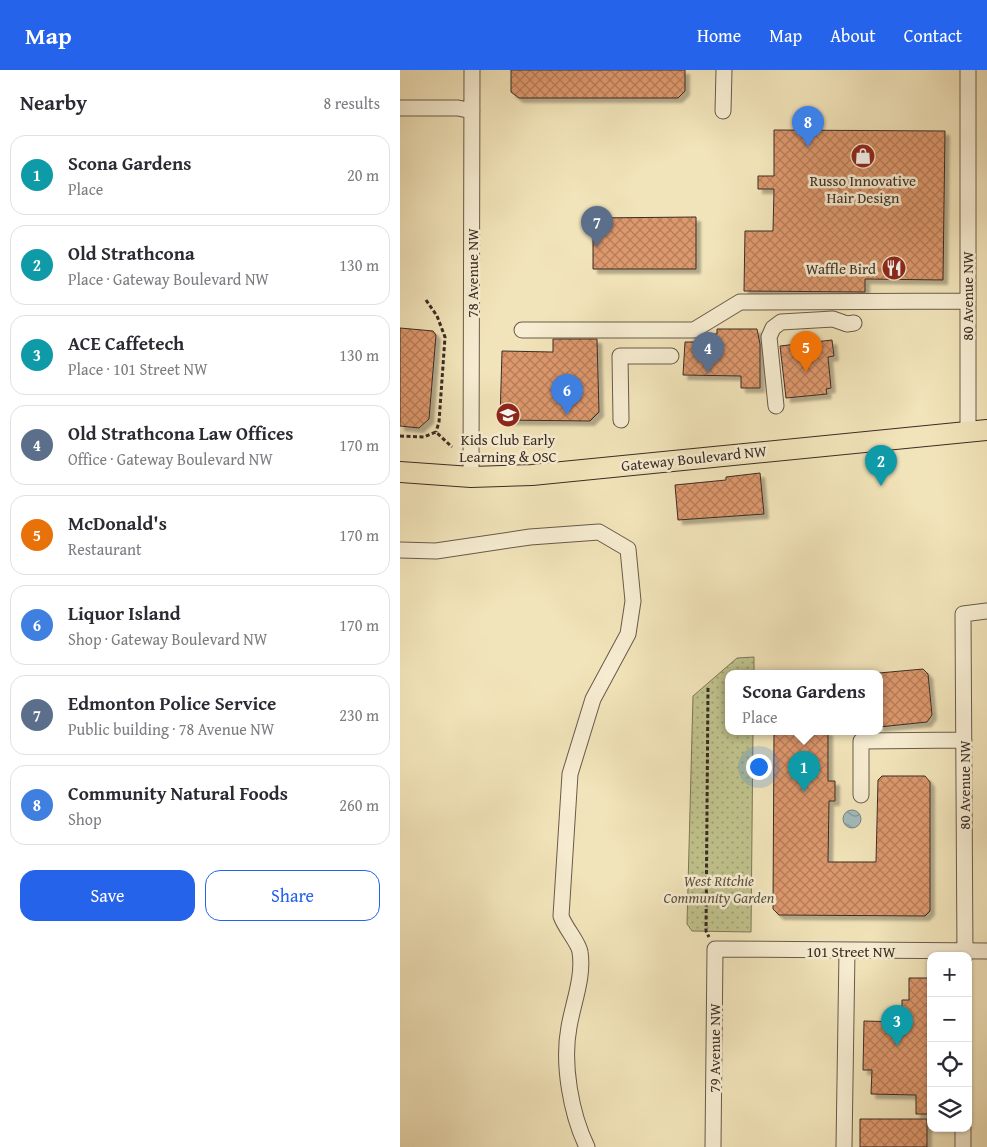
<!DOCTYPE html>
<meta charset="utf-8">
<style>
body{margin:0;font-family:"Gentium Book Plus",serif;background:#f7f7f7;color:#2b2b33}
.controls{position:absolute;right:15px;bottom:15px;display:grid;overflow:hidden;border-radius:10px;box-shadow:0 1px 4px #0004}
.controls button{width:45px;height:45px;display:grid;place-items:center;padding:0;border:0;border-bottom:1px solid #e1e1e2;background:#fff;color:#2b2b33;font:25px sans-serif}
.you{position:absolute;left:358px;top:696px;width:18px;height:18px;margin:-12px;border:4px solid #fff;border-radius:50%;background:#1a73e8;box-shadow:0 0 0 8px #1a73e833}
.badge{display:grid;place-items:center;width:32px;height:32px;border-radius:50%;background:#2563eb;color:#fff;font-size:16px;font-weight:700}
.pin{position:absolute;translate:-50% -41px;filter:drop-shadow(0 1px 2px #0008)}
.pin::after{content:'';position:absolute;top:26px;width:18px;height:15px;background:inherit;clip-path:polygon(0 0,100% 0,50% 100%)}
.popup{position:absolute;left:325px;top:600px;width:158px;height:65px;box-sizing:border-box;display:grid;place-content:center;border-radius:10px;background:#fff;filter:drop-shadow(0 1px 4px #0005);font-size:16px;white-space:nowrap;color:#7c7c81}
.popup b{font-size:19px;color:#2b2b33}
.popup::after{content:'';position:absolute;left:50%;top:100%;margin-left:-10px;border:10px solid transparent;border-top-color:#fff}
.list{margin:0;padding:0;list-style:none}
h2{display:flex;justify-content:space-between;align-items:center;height:65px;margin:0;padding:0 20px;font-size:21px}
h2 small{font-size:16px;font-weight:400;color:#7c7c81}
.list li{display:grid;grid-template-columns:32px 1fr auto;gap:15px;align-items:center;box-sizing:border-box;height:80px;margin:0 10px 10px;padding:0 10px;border:1px solid #e1e1e2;border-radius:15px}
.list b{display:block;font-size:19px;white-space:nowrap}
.list p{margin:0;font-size:16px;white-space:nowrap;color:#7c7c81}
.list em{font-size:16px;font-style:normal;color:#7c7c81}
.actions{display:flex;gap:10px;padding:15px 20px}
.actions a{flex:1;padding:11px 0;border:1px solid #2563eb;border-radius:15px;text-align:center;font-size:18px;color:#2563eb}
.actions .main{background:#2563eb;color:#fff}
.icon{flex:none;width:28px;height:28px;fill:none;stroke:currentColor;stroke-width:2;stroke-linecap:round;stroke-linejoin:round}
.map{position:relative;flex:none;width:587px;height:1077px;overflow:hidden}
header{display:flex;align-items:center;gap:30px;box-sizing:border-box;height:70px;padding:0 25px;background:#2563eb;color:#fff}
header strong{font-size:24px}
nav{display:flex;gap:28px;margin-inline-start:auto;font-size:18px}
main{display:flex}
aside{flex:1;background:#fff}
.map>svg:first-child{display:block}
.garden{fill:url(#garden-dots);stroke:#7d7758}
.water{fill:url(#water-waves);stroke:#788280}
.building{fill:url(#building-cross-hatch);stroke:#3a2c25;filter:url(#shadow)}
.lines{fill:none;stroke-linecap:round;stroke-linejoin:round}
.minor-casing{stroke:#685a4a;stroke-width:17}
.major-casing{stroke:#3a2c25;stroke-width:22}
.path{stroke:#3a2c25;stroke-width:3;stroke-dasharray:4 2.5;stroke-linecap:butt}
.minor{stroke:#f7edd2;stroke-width:15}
.major{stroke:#f2e4ba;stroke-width:20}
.labels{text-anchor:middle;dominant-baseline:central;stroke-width:5;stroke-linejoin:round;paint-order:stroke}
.poi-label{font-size:15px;fill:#3a2c25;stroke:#f7edd2}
.street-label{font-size:15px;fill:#3a2c25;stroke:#f7edd2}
.park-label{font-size:15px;font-style:italic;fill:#5c523f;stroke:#f7edd2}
</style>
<header>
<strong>Map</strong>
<nav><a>Home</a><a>Map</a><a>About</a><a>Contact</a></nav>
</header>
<main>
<aside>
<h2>Nearby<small>8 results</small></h2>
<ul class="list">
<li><span class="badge" style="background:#0f9aa8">1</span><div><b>Scona Gardens</b><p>Place</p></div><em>20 m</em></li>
<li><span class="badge" style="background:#0f9aa8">2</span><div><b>Old Strathcona</b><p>Place · Gateway Boulevard NW</p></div><em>130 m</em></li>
<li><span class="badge" style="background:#0f9aa8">3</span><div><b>ACE Caffetech</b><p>Place · 101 Street NW</p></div><em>130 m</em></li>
<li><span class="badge" style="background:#5c6f8a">4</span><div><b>Old Strathcona Law Offices</b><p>Office · Gateway Boulevard NW</p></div><em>170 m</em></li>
<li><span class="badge" style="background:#e8710a">5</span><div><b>McDonald's</b><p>Restaurant</p></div><em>170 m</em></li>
<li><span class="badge" style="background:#3f7fe0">6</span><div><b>Liquor Island</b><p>Shop · Gateway Boulevard NW</p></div><em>170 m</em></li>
<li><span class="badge" style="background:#5c6f8a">7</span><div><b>Edmonton Police Service</b><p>Public building · 78 Avenue NW</p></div><em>230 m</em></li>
<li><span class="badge" style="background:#3f7fe0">8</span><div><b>Community Natural Foods</b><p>Shop</p></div><em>260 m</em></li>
</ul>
<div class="actions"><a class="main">Save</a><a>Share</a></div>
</aside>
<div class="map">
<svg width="587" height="1077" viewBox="0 0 587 1077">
<defs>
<pattern id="garden-dots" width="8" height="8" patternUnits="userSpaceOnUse" patternTransform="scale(1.25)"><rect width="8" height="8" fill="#c0c28c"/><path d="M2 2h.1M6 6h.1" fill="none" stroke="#9d9e72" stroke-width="1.8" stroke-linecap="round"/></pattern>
<pattern id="water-waves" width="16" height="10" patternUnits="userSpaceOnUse" patternTransform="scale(1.25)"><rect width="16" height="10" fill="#a2bbbc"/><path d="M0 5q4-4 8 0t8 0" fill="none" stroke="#859899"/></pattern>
<pattern id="building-cross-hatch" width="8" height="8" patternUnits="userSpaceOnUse" patternTransform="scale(1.25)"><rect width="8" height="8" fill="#de986d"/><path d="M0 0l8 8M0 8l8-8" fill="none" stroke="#b57c59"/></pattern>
<filter id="shadow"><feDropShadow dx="4.5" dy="4.5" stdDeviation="1" flood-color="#0004"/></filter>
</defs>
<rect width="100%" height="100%" fill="#f2e4ba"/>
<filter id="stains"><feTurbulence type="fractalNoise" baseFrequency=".004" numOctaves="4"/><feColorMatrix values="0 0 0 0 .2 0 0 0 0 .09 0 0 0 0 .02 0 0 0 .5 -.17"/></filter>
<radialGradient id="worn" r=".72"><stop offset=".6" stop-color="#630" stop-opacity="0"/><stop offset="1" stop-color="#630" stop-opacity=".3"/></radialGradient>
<path class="garden" d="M354 587V603H329V661H353L351 862 292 861 287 854 293 626 337 588Z"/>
<path class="water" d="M443 749a9 9 0 1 1 18 0a9 9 0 1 1-18 0Z"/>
<path class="building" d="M111 0H285V21L278 28H119L111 22Z
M374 60 545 61 543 210 465 209V222L344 221 345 161H373L374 119H358V106H374Z
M296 147V199H193V148Z
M0 258 33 261 36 265 29 349 19 358 0 356Z
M317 259H357L360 274V318H341V306L283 305 285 272H305V264H317Z
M153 269H197L199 342 190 351 100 350 102 281 153 282Z
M432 270 434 286 428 287 431 318 426 319 427 324 386 328 380 276Z
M360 403 364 444 278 450 275 415 326 410V407Z
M523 599 528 604 532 645 527 652 479 657V603Z
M374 661H428V711H435V731H429L428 792H476L478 710 482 706H525L530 712V841L525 846 379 845 373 839Z
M509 908H531V1001H528V1026H531V1044H516V1025L471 1024 472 1000H463L464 951 502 952V930H509Z
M460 1049H527V1077H460Z"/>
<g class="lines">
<defs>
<path id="minor" d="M0 38H58L72 41
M323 41 324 0
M122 260H294L340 232 567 231
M376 336 369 267 373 258 381 252 433 249 447 254 454 253
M221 350 220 286H271
M568 362V0
M71 407 72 0
M0 480 36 481 130 467 199 462 228 479 233 531 228 564 193 629 170 704 161 846C165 858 179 873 180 882 184 907 173 933 169 957 162 994 171 1044 187 1077
M461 725V671L564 670
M565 886 563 544 587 541
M313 1077 315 879 587 881
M444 1077 447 881
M563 1077V1058"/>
<path id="major" d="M0 402 71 407 132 405 587 360"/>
</defs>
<use href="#minor" class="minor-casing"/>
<use href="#major" class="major-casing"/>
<path class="path" d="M26 230 37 246 45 267 39 352 36 362
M0 366 24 367 36 362 52 377
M308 618 306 861 309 867"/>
<use href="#minor" class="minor"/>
<use href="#major" class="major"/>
</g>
<defs>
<symbol id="shop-disc" viewBox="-11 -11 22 22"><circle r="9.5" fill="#8f2418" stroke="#f7edd2"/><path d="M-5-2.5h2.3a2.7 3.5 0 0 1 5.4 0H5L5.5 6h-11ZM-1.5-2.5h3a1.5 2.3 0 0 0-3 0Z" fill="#fff"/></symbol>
<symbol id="restaurant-disc" viewBox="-11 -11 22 22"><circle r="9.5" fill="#8f2418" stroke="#f7edd2"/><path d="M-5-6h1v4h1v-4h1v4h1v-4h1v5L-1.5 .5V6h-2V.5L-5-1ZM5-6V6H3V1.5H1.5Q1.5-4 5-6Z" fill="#fff"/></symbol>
<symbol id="school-disc" viewBox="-11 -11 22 22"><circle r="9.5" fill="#8f2418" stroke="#f7edd2"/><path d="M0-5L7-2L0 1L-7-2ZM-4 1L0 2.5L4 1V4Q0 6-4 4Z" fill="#fff"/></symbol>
</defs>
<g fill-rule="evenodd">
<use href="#shop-disc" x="449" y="72" width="28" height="28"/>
<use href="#restaurant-disc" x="480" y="184" width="28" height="28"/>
<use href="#school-disc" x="94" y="331" width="28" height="28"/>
</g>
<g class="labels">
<g class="poi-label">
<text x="463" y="110">Russo Innovative<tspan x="463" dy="17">Hair Design</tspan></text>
<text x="476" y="198" text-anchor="end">Waffle Bird</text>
<text x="108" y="369">Kids Club Early<tspan x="108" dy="17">Learning &amp; OSC</tspan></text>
</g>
<g class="street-label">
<text transform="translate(72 203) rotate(-90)">78 Avenue NW</text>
<text transform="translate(567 226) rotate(-90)">80 Avenue NW</text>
<text transform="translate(294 388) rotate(-6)">Gateway Boulevard NW</text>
<text transform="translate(564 715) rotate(-90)">80 Avenue NW</text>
<text x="451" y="881">101 Street NW</text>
<text transform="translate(314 978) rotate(-90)">79 Avenue NW</text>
</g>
<g class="park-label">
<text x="319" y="810">West Ritchie<tspan x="319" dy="17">Community Garden</tspan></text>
</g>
</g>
<rect width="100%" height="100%" filter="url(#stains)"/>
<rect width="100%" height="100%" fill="url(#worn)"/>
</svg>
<div class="controls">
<button>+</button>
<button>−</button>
<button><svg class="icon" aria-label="locate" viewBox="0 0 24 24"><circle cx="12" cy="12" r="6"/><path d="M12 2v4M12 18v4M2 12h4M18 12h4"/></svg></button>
<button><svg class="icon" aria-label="layers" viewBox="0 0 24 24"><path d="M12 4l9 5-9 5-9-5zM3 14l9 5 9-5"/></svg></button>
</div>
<div class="you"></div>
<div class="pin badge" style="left:404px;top:722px;background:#0f9aa8">1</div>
<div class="popup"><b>Scona Gardens</b>Place</div>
<div class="pin badge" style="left:481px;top:416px;background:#0f9aa8">2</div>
<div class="pin badge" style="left:497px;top:976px;background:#0f9aa8">3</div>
<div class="pin badge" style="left:308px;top:303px;background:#5c6f8a">4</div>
<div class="pin badge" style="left:406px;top:302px;background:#e8710a">5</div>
<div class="pin badge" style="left:167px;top:345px;background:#3f7fe0">6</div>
<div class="pin badge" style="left:197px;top:177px;background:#5c6f8a">7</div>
<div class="pin badge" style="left:408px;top:77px;background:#3f7fe0">8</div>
</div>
</main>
